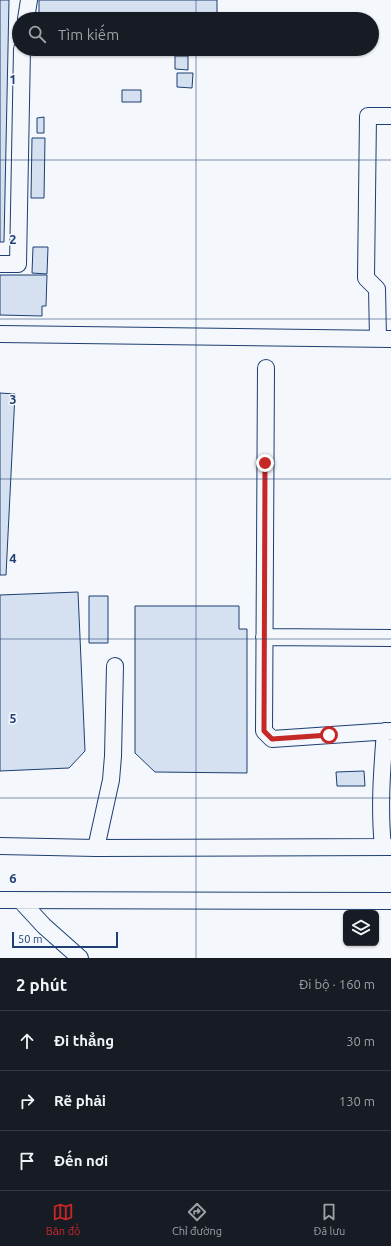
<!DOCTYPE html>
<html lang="vi">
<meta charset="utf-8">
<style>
body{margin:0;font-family:Ubuntu,sans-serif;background:#20242c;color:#f1f3f6}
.controls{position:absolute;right:12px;bottom:12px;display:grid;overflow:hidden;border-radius:6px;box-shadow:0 1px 3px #0004}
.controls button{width:36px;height:36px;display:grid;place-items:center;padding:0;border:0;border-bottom:1px solid #363941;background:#171b24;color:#f1f3f6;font:20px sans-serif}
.scale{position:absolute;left:12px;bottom:10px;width:106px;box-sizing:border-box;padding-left:4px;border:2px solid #1d3f73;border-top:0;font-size:11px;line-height:14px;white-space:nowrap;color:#1d3f73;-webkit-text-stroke:3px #f4f7fb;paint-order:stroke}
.stop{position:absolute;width:12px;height:12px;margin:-9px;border:3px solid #c62828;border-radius:50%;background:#fff}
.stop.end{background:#c62828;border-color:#fff;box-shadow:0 1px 4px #0008}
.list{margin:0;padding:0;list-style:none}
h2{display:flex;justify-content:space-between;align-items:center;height:52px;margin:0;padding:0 16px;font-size:17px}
h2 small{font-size:13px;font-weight:400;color:#9ea1a6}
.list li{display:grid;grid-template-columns:26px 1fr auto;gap:12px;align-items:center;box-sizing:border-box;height:60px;padding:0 16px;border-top:1px solid #363941}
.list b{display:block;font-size:15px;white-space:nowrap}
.list em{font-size:13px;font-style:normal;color:#9ea1a6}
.icon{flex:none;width:22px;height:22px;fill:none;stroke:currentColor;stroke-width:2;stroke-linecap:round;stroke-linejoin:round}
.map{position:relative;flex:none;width:391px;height:958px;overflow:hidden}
.search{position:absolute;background:#171b24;box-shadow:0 1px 3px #0004;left:12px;right:12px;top:12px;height:44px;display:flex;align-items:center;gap:10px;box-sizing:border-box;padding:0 14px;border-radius:22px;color:#9ea1a6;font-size:15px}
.sheet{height:232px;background:#171b24}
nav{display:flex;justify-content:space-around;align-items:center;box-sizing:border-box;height:56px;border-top:1px solid #363941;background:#171b24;font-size:11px;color:#9ea1a6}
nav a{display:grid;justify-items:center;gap:2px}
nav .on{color:#c62828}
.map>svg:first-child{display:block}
.building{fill:#d5e0f0;stroke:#1d3f73}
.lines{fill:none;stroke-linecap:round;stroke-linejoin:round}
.minor-casing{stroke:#1d3f73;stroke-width:18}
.minor{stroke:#f4f7fb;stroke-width:16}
.route{stroke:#c62828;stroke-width:5}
.grid{fill:none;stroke:#1d3f73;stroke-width:1;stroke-opacity:0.55}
.grid-label{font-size:13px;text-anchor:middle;font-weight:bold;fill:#1d3f73;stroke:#f4f7fb;stroke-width:3;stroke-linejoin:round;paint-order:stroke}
</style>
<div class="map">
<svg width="391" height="958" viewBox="0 0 391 958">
<rect width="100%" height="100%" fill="#f4f7fb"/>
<path class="building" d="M0 0H9L4 242H0Z
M39 0H217V19H39Z
M175 56H188V70L175 69Z
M177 73H193L192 88 177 87Z
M122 90H141V102H122Z
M44 117V133H37V118Z
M32 138H45L44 198H31Z
M33 247H48L47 274 32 273Z
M0 275H47L46 306H42V316L0 315Z
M0 393 15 394 6 575H0Z
M78 592 85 751 69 768 0 771V595Z
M89 596H108V643H89Z
M135 606H239V629H247V773L155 772 135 753Z
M364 771 365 786H337L336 772Z"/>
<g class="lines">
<defs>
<path id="minor" d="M26 19 29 0
M0 264H18L22 49
M0 334 391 339
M378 338 377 289 366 278 368 116H391
M266 368 264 731 272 739 391 731
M264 637 391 638
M0 846 96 848 391 847
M383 847C379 808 382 770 385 731
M96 848 111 780 113 756 115 666
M0 900 391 901
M20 900 44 926 80 958"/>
</defs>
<use href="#minor" class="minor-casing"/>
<use href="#minor" class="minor"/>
</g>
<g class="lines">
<path class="route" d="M265 463 264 731 272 739 329 735"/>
</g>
<path class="grid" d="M196 0V19M196 49V958M0 160H391M0 319H391M0 479H391M0 639H391M0 798H391"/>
<g class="grid-label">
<text x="13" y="84">1</text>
<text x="13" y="244">2</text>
<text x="13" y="404">3</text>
<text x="13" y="563">4</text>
<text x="13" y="723">5</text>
<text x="13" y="883">6</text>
</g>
</svg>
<div class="controls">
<button><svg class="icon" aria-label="layers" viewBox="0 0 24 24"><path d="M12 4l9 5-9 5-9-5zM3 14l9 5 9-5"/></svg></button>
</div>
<div class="scale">50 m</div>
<div class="stop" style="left:329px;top:735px"></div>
<div class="stop end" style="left:265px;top:463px"></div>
<div class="search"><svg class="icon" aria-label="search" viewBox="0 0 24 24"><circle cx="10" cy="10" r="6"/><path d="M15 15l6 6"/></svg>Tìm kiếm</div>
</div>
<section class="sheet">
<h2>2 phút<small>Đi bộ · 160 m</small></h2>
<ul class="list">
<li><svg class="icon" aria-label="ahead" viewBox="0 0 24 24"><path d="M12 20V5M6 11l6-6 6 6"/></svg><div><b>Đi thẳng</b></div><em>30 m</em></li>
<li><svg class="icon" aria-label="right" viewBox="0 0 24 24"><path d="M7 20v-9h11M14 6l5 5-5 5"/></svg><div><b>Rẽ phải</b></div><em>130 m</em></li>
<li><svg class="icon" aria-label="arrive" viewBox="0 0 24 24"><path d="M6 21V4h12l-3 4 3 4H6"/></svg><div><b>Đến nơi</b></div></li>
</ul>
</section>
<nav>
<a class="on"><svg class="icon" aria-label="map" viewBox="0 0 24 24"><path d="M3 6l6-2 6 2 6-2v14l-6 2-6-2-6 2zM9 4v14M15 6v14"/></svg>Bản đồ</a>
<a><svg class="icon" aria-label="directions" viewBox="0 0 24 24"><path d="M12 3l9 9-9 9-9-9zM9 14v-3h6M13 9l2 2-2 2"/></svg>Chỉ đường</a>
<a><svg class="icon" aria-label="saved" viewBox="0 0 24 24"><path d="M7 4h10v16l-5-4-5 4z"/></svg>Đã lưu</a>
</nav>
